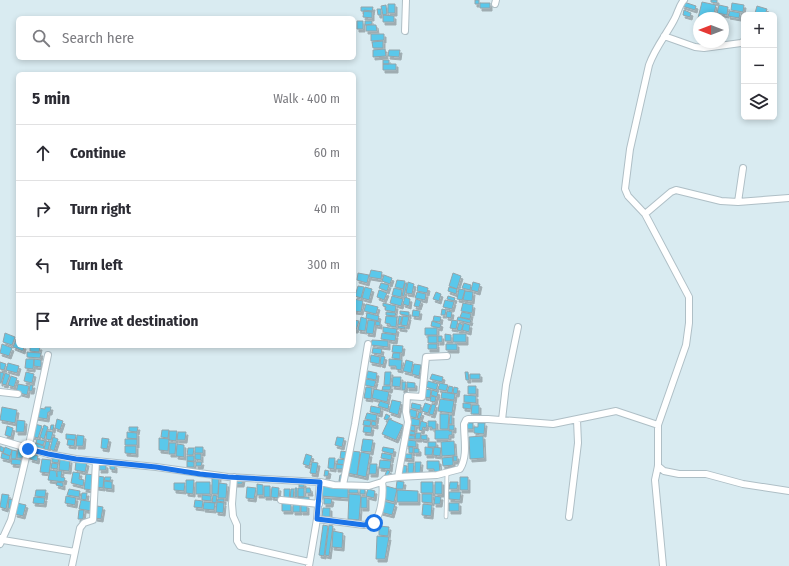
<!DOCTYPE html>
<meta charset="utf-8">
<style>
body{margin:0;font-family:"Fira Sans Condensed",sans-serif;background:#f7f7f7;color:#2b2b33}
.controls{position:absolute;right:12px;top:12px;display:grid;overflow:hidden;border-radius:6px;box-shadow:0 2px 6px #0003}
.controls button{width:36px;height:36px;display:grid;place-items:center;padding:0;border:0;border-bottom:1px solid #e1e1e2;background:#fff;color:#2b2b33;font:20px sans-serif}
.compass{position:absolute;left:693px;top:12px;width:36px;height:36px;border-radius:50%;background:#fff;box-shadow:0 2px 6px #0003;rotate:270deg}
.stop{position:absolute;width:12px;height:12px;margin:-9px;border:3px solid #1a73e8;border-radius:50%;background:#fff}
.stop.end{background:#1a73e8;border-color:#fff;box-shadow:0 1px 4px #0008}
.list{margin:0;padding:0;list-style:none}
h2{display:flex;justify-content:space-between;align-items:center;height:52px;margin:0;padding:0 16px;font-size:17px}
h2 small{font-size:13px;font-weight:400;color:#7c7c81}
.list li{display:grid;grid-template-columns:26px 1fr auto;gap:12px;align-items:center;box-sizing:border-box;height:56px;padding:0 16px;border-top:1px solid #e1e1e2}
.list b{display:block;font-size:15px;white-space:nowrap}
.list em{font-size:13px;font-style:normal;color:#7c7c81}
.icon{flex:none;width:22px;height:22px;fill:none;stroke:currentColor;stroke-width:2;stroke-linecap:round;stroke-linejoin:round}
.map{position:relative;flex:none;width:789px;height:566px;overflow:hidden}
.search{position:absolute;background:#fff;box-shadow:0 2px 6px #0003;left:16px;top:16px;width:340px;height:44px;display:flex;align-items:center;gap:10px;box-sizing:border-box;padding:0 14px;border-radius:6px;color:#7c7c81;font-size:15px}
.panel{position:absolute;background:#fff;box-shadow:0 2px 6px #0003;left:16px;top:72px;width:340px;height:276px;border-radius:6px}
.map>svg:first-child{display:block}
.building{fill:#5ac8eb;stroke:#94a4aa;filter:url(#shadow)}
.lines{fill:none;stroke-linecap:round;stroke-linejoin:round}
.service-casing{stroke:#afbfc6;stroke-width:4.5}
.minor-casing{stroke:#afbfc6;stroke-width:8}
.service{stroke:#fff;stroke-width:3}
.minor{stroke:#fff;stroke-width:6}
.route{stroke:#1a73e8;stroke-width:5}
</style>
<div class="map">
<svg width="789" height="566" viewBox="0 0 789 566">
<defs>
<filter id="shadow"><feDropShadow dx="2" dy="3" stdDeviation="0" flood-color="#0004"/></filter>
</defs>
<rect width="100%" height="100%" fill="#d9ebf1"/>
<path class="building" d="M475 0H479V4H475Z
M711 0H717V3L711 2Z
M684 2 696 6 695 10 682 6Z
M702 2 716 5 713 18H698Z
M480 3H490V8H480Z
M732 3 744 5 743 12 731 10Z
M388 4H395V13H388Z
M386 5 387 14 383 15 381 6Z
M719 5 728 7 727 15 717 13Z
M757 6 767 9 765 15 755 13Z
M361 7H373L372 12 361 11Z
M377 9H381V15H378Z
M364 10 372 11V18L363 17Z
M684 10 691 13 690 17 683 15Z
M730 11 740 13 739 18 728 16Z
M383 15 394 16V22H383Z
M357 21H363V29H357Z
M365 21H372V24L365 25Z
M366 25H376L377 31H366Z
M371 34H384V40L371 41Z
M383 41V48H373L372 42Z
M385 49 386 56 373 57V50Z
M389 50H400L399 57 388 56Z
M383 60H389V64H383Z
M383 64H396V70H383Z
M371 270 382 272 381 279 369 277Z
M358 273 369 275 367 283 357 280Z
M453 273 461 276 457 289 449 286Z
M384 275 392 278 390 284 382 281Z
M397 280 405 281 403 289 395 287Z
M408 282 414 284 412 294 406 293Z
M473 282 480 284 478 292 471 290Z
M381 283 389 285 387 291 379 288Z
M405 283H407L404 296H402Z
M464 283 471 285 470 290 462 288Z
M418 285 428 288 427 293 417 291Z
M358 286 364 287 361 298 355 296Z
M365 287 372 289 369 300 362 298Z
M449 287 457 289 456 294 448 291Z
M394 288 402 290 401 297 392 295Z
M459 289 465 290 462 300 457 299Z
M379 290 387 293 384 300 377 297Z
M465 291 473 292 472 301 463 300Z
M417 292 426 294 425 300 415 298Z
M436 292 441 294 439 301 433 299Z
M392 296 403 299 401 306 390 303Z
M448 296 455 298 454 301 447 299Z
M405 297 410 299 409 306 403 304Z
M354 299 363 301 361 312 354 311Z
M416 299 421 301 419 307 414 306Z
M445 300 454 302 452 309 443 307Z
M383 303 396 306 395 312 385 310 386 307 383 306Z
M463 303 473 305 472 313 461 311Z
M366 304 378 307 376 314 364 311Z
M442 309 446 310 445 315H441Z
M413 310 420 311 419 317 412 316Z
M400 311 409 312V316L400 314Z
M447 311 452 312 451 318 446 317Z
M386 312 396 313 395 316 386 315Z
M462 312 471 314 470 319 460 317Z
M367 313 379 316 378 321 366 318Z
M386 316 397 317 396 327 390 326V324L385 323Z
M399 316 402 317 400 325 398 324Z
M403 316 409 317 407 326 401 325Z
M434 316 441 317 440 322 433 321Z
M361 317 367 319 365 331 358 330Z
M458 317 471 320 470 323 457 320Z
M354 320 359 321 356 330H354Z
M368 320 375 321 373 334 366 333Z
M452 320 458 321 456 329 450 328Z
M376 321 380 322V326L375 325Z
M432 321 441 324 440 328 431 326Z
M459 323 463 325 461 331 457 330Z
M464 323 470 325 469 332 462 330Z
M398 326 405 327V329L398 328Z
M383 327 397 329 396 334 383 332Z
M425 328H437V335H425Z
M5 333 15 337 12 345 3 342Z
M382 333 396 335 395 341 381 339Z
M445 334 451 335V341H445Z
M453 334H466V342H453Z
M428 336H437V343H428Z
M438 336H442V342H438Z
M17 338 18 339V346H24L23 351 13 347Z
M372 340 388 341V347L371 345Z
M2 344 12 348 9 356 0 353Z
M428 344H437V349H428Z
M446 344H457V350H446Z
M393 345 403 346 402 353 392 352Z
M30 347H40L39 352 30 351Z
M373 348 382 349 381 354 372 353Z
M27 352 41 353 40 358 27 357Z
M393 353H400V359L392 358Z
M371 355 380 357 379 364 370 362Z
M381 356 385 357 383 365 380 364Z
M26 359H34L33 369 25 368Z
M34 359 41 360V367L34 366Z
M389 359 402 360 401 370 396 369V366H389Z
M406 360 413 362 411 373 403 371Z
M0 362 6 364 4 370 0 369Z
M8 363 19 366 17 373 6 370Z
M414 364 421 365 419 376 412 374Z
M368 371 377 373 376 380 366 378Z
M0 372 4 373 1 383H0Z
M26 372 34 374 32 383 24 381Z
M385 372H391L390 385H384Z
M465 372H468L469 380H466Z
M5 373 10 375 6 385 2 384Z
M432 374 443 377 442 382 430 379Z
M470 374H480V379H470Z
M11 376 17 378 14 387 8 385Z
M393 377H401L400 387 392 386Z
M366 379 376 381 374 387 365 385Z
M428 381 438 384 436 390 426 387Z
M402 382H406L405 390H402Z
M407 382 415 383V388H407Z
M440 383 448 385 446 391 438 389Z
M18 384 29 386 27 395 16 392Z
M30 385H33L32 391H29Z
M383 386H391L390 390H382Z
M449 386 453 387 452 393 447 392Z
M468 386H476V394H468Z
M366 387 372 388 371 399 364 398Z
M454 387 458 388 457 394 453 393Z
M374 389 389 392 387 402 372 398Z
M425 389 431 390 430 398 424 397Z
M432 390 438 392 437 397 431 395Z
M442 392 455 394 454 400 441 398Z
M464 395 476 396V403L464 402Z
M431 396 436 397 435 402 430 401Z
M440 399 454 401 452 413 438 411Z
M392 400 401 402 398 415 389 412Z
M380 401 389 404 388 409 378 406Z
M412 403 421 405 420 410 411 408Z
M425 403 431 405 428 413 422 411Z
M463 403 471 404V409L463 408Z
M432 404 436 405 433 415 429 414Z
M472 405H479V414H471Z
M371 406 381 408 380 414 370 412Z
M2 407 17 410 15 423 0 420Z
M45 407H51L50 412H48L47 419 35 417 37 408 45 409Z
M410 409 417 411 416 418 409 416Z
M419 412 422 413 420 419 417 418Z
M367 413 377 415 376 421 365 419Z
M386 414 390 416 387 420 384 419Z
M440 414H449L448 429H440Z
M450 415H452V424H449Z
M411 418 420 420 419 426 410 425Z
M57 419 63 421 60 430 55 428Z
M389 419 403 425 396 440 382 434Z
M17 420 25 421 24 432H16Z
M364 420 371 421 370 426 363 425Z
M372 421 376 422V426L371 425Z
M421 421 427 423 426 428 423 427 422 431 419 430Z
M428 421H436V429H432V427H428Z
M464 423H473V429H464Z
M478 423H485L484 434 474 433V427H478Z
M35 424 42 426 38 438 31 436Z
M44 425 48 427 44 439 40 437Z
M51 425H54L53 430H50Z
M409 425 415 426V431L408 430Z
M449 425H454V430H449Z
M7 426 13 428 11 437 5 435Z
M364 426 372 427 371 433 363 432Z
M129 427H138L137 432 129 431Z
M162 430H169L168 438 161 437Z
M408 430 415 432V435L407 434Z
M435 430H449V431H452V435H449V439H435Z
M47 431 53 432 51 440 46 439Z
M169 431H177L176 441 169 440Z
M127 432 137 433V439L127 438Z
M178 432H186L185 440H177Z
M416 433H421L420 439H415Z
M66 434 76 435 75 440 66 439Z
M77 435 84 436 83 446H76Z
M407 435 415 436V439H407Z
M421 435H427V440L421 439Z
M483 436 484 458 470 459 469 437Z
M53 437 58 439 54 451 50 449Z
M337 437 344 438 342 447 335 445Z
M102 438 109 439 107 449 101 448Z
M159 438 169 439 168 451 159 450Z
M37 439 45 441 43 445 36 443Z
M68 439 75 440 74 446 67 445Z
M125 439H137V445H125Z
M363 439 373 440 371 452 361 451Z
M407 440 416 441V447L406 446Z
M46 441 50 442 48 450 44 449Z
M454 441 455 455 442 456 441 442Z
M428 442H436V447H428Z
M35 443 44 446 43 449 34 447Z
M169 443H176L175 454H169Z
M177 444 184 445V457L176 456Z
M0 446 4 448 3 452 0 451Z
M125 446H136V454L125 453Z
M5 447 12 450 10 456 3 453Z
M195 447H203V453H195Z
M383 447 394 449 393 454 382 451Z
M409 447H413V453H409Z
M425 447 433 448 432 455H425Z
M434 447 441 448 440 456 433 455Z
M188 448H194L193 455H187Z
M414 448 419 449V453H414Z
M18 449H24V458H17Z
M12 450 17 451 16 459H11Z
M341 451 348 452 347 459 340 458Z
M351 451 360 452 357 475 347 473Z
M361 452 370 454 366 477 357 475Z
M2 453 10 456 9 460 1 458Z
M382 453 392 455 391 460 381 458Z
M32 454 38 456 37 461 30 459Z
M195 454H201V460L195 459Z
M306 454 312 456 309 466 303 464Z
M403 454H412V459L403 458Z
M52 456 59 458 58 463 52 462Z
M187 456H194V461H187Z
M453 456H457V461H453Z
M453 457V465L443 466 442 458Z
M329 458H335L334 469 328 468Z
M12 459 21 460V465L11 464Z
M42 459 51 460 49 473 40 472Z
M60 459 70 460 69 471 59 470Z
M338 459 347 460 346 465 337 464Z
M380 460 391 461 390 469 379 468Z
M76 461 87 463 85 472 75 470Z
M187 461 194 462V467H187Z
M427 461H439L440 472H434V469H427Z
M196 462H202L201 466H196Z
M312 462 318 463 316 474 310 473Z
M415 462H421L420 473H415Z
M52 463 58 464 57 469 51 468Z
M408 463H414L413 474H408Z
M100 464 106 465V470H99Z
M110 464 115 465V470L110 469Z
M336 464 344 465 343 469H336Z
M370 464H377L376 474H369Z
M401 465 407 466 406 474 400 473Z
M50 470 56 471 57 477V471H62L61 477 65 478 64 482 48 480Z
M325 470 329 471 328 476H324Z
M387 470 390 471 388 476 385 475Z
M73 472 80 473 79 479 84 480 83 486 71 483Z
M86 474 95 475 93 490 84 489Z
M340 475H343L342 482 339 481Z
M97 476 104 477 103 488 96 487Z
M105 477H111L110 481 104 480Z
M212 477H219L218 494H212Z
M460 477H468V490H460Z
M235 478H243L242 484H234Z
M186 480H194L193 494 186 493Z
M104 481 112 482V489L104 488Z
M397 481 404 482 403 489H396Z
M57 482 63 483V487L56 485Z
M196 482H210V494H196Z
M421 482H433V493H421Z
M435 482H442V494H435Z
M450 482H458L457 489H449Z
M174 483H185L184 491 174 490Z
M219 483 227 484 226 498H218Z
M299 483H304V487H299Z
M257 484 263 485V495H257Z
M264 486H270V497H264Z
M320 486 348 488V498L320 496Z
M386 486 397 489 394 502 383 499Z
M247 487 256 488 254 499 246 498Z
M272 487 279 488 278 498 271 497Z
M295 488H297V497H295Z
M298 488H304V497H298Z
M306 488H310L311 493H306Z
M360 488 365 489V494H360Z
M69 489 80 491 79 497 67 495Z
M284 489H290L289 500 284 499Z
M291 489H294L293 500H290Z
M349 489H358V493H349Z
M368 489 375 491 374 498 366 496Z
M36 490H46L45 497 35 496Z
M397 490 418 491V502H397Z
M449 492H461L460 500 449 499Z
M82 493H87L86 500 81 499Z
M2 494 9 495 6 509 0 507Z
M349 494 361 495 359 520 348 519Z
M422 494H432V503L422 502Z
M202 495 211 496V501L202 500Z
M213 495 217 496 216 503 212 502Z
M66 496 76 498 75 505 65 503Z
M435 496 441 497 440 504H434Z
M34 497 45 498 44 504 33 503Z
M298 497H309V500H298Z
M361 497H367V508H361Z
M324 498 332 499 331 504H324Z
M9 499 14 500 13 509 8 508Z
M218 499H224V502L217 501Z
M81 500 94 502 92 511 79 509Z
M195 500 203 501 202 508 194 507Z
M383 501 395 504 392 515 380 512Z
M204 502 215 503 214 510 203 509Z
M217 502 224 503 223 513 216 512Z
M17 503 26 505 23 516 15 514Z
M282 503 291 504V511H282Z
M449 503H459V511H449Z
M293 504H300V512H293Z
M423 504 432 505 431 516 422 515Z
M301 505H307V512H301Z
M97 506 103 507 101 519 95 518Z
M323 508H330V517L322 516Z
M79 510H84L83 519H78Z
M323 525 328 526 324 556 319 555Z
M329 525 333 526 329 556 325 555Z
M379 526 389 527 388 536 379 535Z
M333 531 343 533 342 548 332 547Z
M377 536 389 537 385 559H376Z"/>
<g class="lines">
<defs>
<path id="service" d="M446 517 447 472"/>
<path id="minor" d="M495 4 496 0
M405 31 406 0
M664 36 695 47 704 48 741 43 744 41
M738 202 743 168
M645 214 671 192 676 190 721 201 738 202 789 198
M0 392 18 394
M502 420 506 385 518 327
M0 440 48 454 76 459 156 467 228 477 320 482 334 485 369 486 382 482 385 479 398 477 437 475 460 469C468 456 464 439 464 424L466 420 468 419H488L553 424 616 411 658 425
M658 466 664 471 679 474H706L743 484 789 491
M234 477 232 504 233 516 237 525V541L240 546 309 562
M398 477 408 422 406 412 407 396 422 397 426 357 447 356
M343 485 355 424 368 344
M281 500 319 504
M569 517 578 443 577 420
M317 519 364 525 374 523C381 515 384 493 382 482
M1 538 3 540 75 552
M0 544 11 520 28 449 48 355
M72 566 80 528 84 523 93 520 96 461
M309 566 317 519 320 482
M663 566 655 480 658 466V425L686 345 689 323V297L645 214 628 196 625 189 630 149 649 65C655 48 666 35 674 20 678 13 679 5 684 0"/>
</defs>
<use href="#service" class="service-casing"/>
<use href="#minor" class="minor-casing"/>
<use href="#service" class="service"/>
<use href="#minor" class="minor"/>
</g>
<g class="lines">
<path class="route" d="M28 449 48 454 76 459 156 467 200 474 228 477 320 482 317 519 364 525 374 523"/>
</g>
</svg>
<div class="controls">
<button>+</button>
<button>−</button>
<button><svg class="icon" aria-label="layers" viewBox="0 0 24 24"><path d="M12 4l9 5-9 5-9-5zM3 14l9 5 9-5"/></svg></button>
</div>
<svg class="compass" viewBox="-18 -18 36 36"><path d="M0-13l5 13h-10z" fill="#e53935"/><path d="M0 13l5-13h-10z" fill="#7c7c81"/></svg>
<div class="stop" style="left:374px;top:523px"></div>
<div class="stop end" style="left:28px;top:449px"></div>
<div class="search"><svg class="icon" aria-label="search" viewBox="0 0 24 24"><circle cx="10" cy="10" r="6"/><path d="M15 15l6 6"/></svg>Search here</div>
<section class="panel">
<h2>5 min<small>Walk · 400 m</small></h2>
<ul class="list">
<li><svg class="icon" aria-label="ahead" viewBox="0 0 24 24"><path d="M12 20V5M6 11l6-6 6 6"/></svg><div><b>Continue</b></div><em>60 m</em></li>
<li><svg class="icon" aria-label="right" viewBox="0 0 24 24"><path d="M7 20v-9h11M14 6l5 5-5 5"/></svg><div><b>Turn right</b></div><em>40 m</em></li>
<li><svg class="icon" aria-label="left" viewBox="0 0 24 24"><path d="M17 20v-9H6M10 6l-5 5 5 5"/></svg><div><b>Turn left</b></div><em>300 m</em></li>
<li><svg class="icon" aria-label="arrive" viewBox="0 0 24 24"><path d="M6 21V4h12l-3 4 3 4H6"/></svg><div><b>Arrive at destination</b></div></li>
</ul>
</section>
</div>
